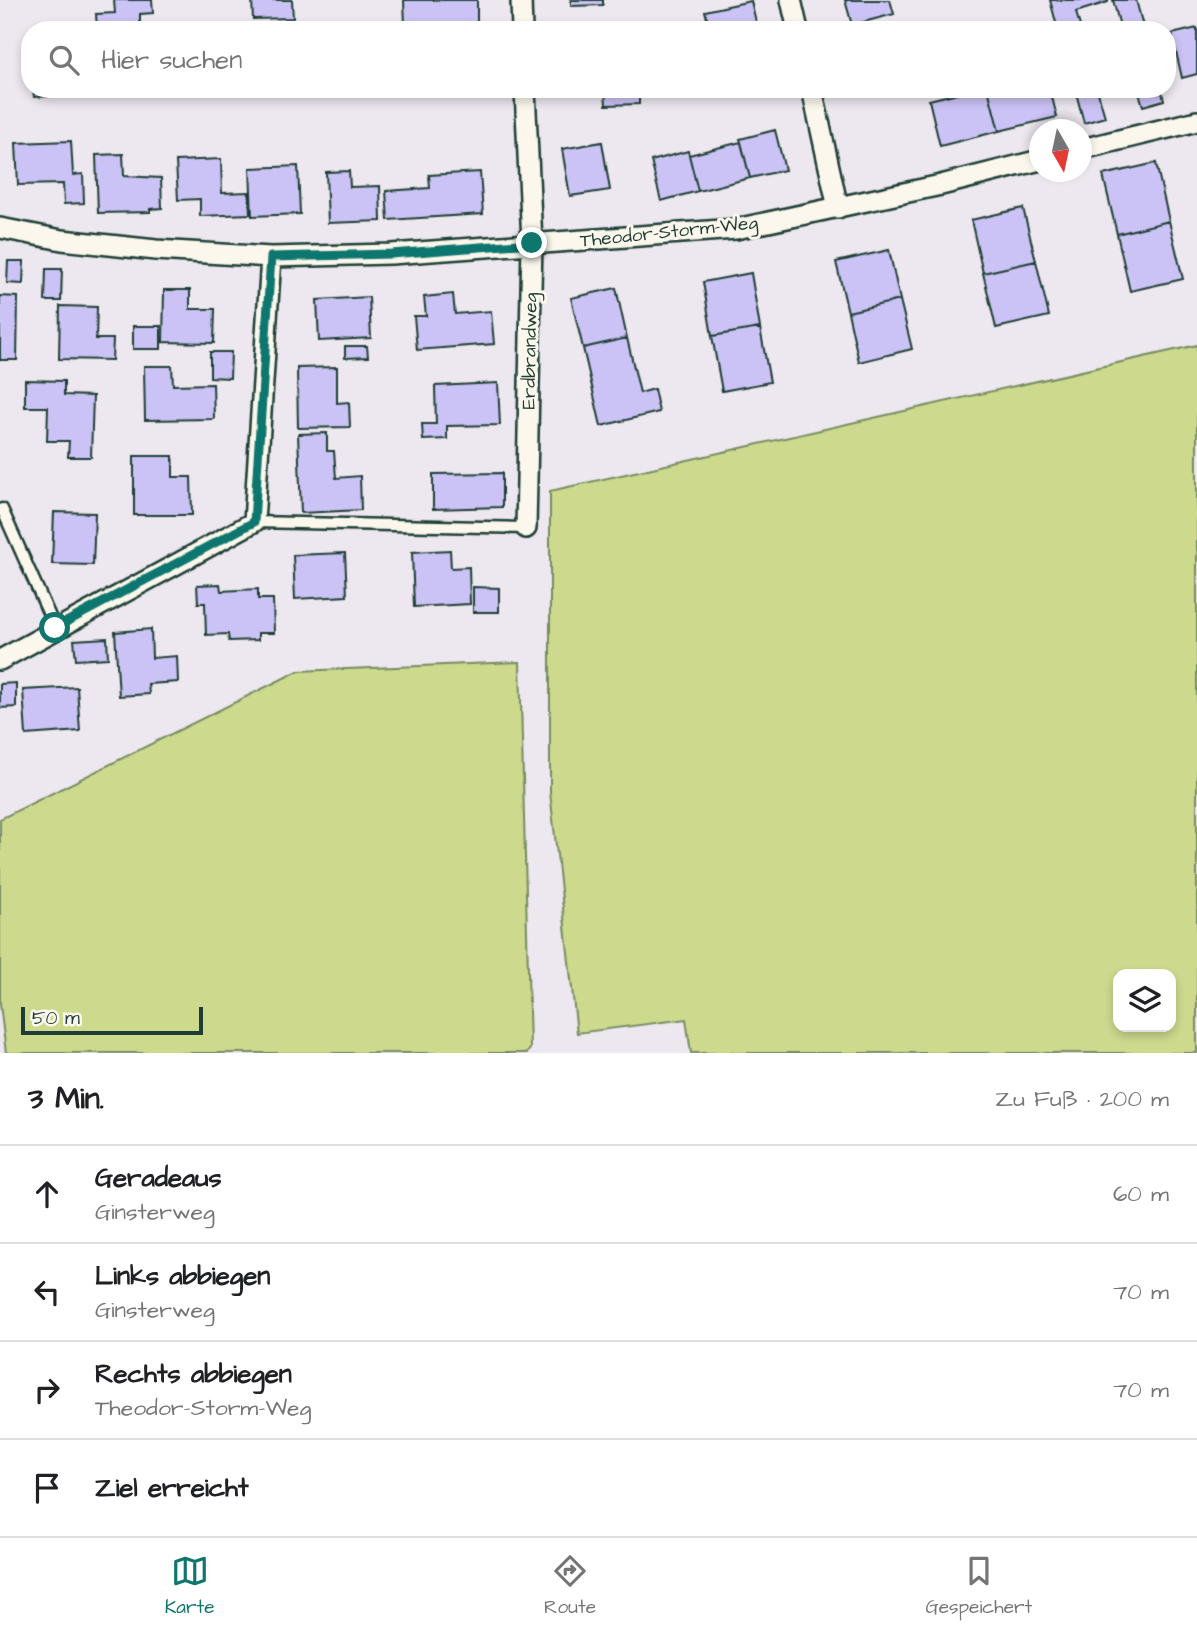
<!DOCTYPE html>
<html lang="de">
<meta charset="utf-8">
<style>
body{margin:0;font-family:"Architects Daughter",sans-serif;background:#f2f2f2;color:#202124}
.controls{position:absolute;right:21px;bottom:21px;display:grid;overflow:hidden;border-radius:14px;box-shadow:0 4px 10px #0003}
.controls button{width:63px;height:63px;display:grid;place-items:center;padding:0;border:0;border-bottom:2px solid #e0e0e0;background:#fff;color:#202124;font:35px sans-serif}
.compass{position:absolute;left:1029px;top:119px;width:63px;height:63px;border-radius:50%;background:#fff;box-shadow:0 4px 10px #0003;rotate:171deg}
.scale{position:absolute;left:21px;bottom:18px;width:182px;box-sizing:border-box;padding-left:7px;border:4px solid #1f3d34;border-top:0;font-size:19px;line-height:24px;white-space:nowrap;color:#1f3d34;-webkit-text-stroke:5px #fbf7ec;paint-order:stroke}
.stop{position:absolute;width:21px;height:21px;margin:-16px;border:5px solid #0f766e;border-radius:50%;background:#fff}
.stop.end{background:#0f766e;border-color:#fff;box-shadow:0 2px 7px #0008}
.list{margin:0;padding:0;list-style:none}
h2{display:flex;justify-content:space-between;align-items:center;height:91px;margin:0;padding:0 28px;font-size:30px}
h2 small{font-size:23px;font-weight:400;color:#757577}
.list li{display:grid;grid-template-columns:46px 1fr auto;gap:21px;align-items:center;box-sizing:border-box;height:98px;padding:0 28px;border-top:2px solid #e0e0e0}
.list b{display:block;font-size:26px;white-space:nowrap}
.list p{margin:0;font-size:23px;white-space:nowrap;color:#757577}
.list em{font-size:23px;font-style:normal;color:#757577}
.icon{flex:none;width:38px;height:38px;fill:none;stroke:currentColor;stroke-width:2;stroke-linecap:round;stroke-linejoin:round}
.map{position:relative;flex:none;width:1197px;height:1053px;overflow:hidden}
.search{position:absolute;background:#fff;box-shadow:0 4px 10px #0003;left:21px;right:21px;top:21px;height:77px;display:flex;align-items:center;gap:18px;box-sizing:border-box;padding:0 24px;border-radius:28px;color:#757577;font-size:26px}
.sheet{height:483px;background:#fff}
nav{display:flex;justify-content:space-around;align-items:center;box-sizing:border-box;height:98px;border-top:2px solid #e0e0e0;background:#fff;font-size:19px;color:#757577}
nav a{display:grid;justify-items:center;gap:4px}
nav .on{color:#0f766e}
.map>svg:first-child{display:block}
.green{fill:#cdd98d;stroke:#768b60;stroke-width:2;fill-rule:evenodd}
.building{fill:#cbc3f5;stroke:#1f3d34;stroke-width:2}
.lines{fill:none;stroke-linecap:round;stroke-linejoin:round}
.lane-casing{stroke:#1f3d34;stroke-width:15}
.street-casing{stroke:#1f3d34;stroke-width:24}
.lane{stroke:#fbf7ec;stroke-width:10}
.street{stroke:#fbf7ec;stroke-width:19}
.route{stroke:#0f766e;stroke-width:9}
.labels{text-anchor:middle;dominant-baseline:central;stroke-width:6;stroke-linejoin:round;paint-order:stroke}
.street-label{font-size:19px;fill:#1f3d34;stroke:#fbf7ec}
</style>
<div class="map">
<svg width="1197" height="1053" viewBox="0 0 1197 1053">
<rect width="100%" height="100%" fill="#ede7ef"/>
<filter id="ink" filterUnits="userSpaceOnUse"><feTurbulence type="fractalNoise" baseFrequency=".0143" numOctaves="2"/><feDisplacementMap in="SourceGraphic" scale="14" xChannelSelector="R" yChannelSelector="G"/><feConvolveMatrix kernelMatrix="1 2 1 2 8 2 1 2 1" color-interpolation-filters="sRGB"/></filter>
<g filter="url(#ink)">
<path class="green" d="M1197 345V1053H691L686 1019 577 1033 550 792V491ZM1118 974H1171V1027H1118Z
M520 662 530 1049 527 1053H6L0 1004V819L298 671Z"/>
<path class="building" d="M114 0H152L153 13 140 14V30H97L96 14 115 13Z
M252 0H292L293 18 253 19Z
M404 0H477V24L405 25Z
M571 0H603V5L571 6Z
M845 0H890L894 14 852 25Z
M1050 0H1108V2L1076 12 1081 30H1058Z
M1113 0H1136L1144 30H1121Z
M751 1 758 30H710L705 11Z
M1197 28V74L1182 78 1172 34Z
M33 89H78L79 95 34 97Z
M300 89H347V93L300 95Z
M445 89H479V94L445 96Z
M605 89H639V104L606 105Z
M974 89H988L999 131 940 146 929 100Z
M988 89H1050L1057 117 999 131Z
M1075 89H1097L1105 117 1084 123Z
M1138 89H1161L1164 100 1143 106Z
M775 130 785 170 750 178 740 139Z
M71 141 73 175 83 174 84 203 64 204 63 184 18 185 16 143Z
M602 142 610 190 570 196 562 149Z
M741 142 750 178 698 191 689 155Z
M688 151 698 191 661 201 651 161Z
M123 154 124 176 161 178 162 208 150 209V212L98 213 96 155Z
M221 159 222 193 249 192 250 214 200 216V199L178 200 176 161Z
M1156 163 1169 221 1117 234 1103 175Z
M298 166 300 214 252 216 250 168Z
M349 171 350 187 380 186 381 221 328 223 326 172Z
M480 172 483 214 388 220 386 191 430 188 429 175Z
M1023 208 1036 261 983 273 971 220Z
M1169 221 1183 279 1130 291 1117 234Z
M889 250 900 300 848 312 836 262Z
M8 261H24L23 284 7 283Z
M1036 261 1049 316 996 328 983 273Z
M46 269H62L61 301H45Z
M751 273 760 328 712 336 703 282Z
M616 288 627 338 583 348 571 298Z
M164 290H190V309H215L214 343 163 342Z
M453 294 455 314 491 311 494 344 417 350 414 316H426L424 297Z
M0 296 18 297 17 360H0Z
M369 297 371 338 319 341 317 300Z
M900 300 912 349 859 362 848 312Z
M60 306 97 307 96 339H113L112 360 59 359Z
M133 326H161V349H133Z
M760 328 770 382 722 391 712 336Z
M627 338 640 393 654 389 659 412 601 426 583 348Z
M345 346H367L368 357 345 358Z
M210 352H231L230 378 210 377Z
M144 366H172L173 385 213 384 214 419 145 420Z
M337 367V403L349 402 350 427 298 428 297 368Z
M25 380 64 381V395L93 396 91 457H68L69 441H47L48 407H25Z
M498 383 500 425 447 426V439L423 440 422 424H436L435 386Z
M327 433V451H334L336 478 360 476 361 510 301 513 298 434Z
M134 456H173V477H191L192 515H134Z
M502 473V507L433 509V474Z
M54 512 95 513 93 565 52 564Z
M450 550 451 568 469 567 470 604 414 607 412 552Z
M345 553 347 596 295 599 293 555Z
M220 584 221 591 258 589V599H273L274 633H258V640L229 641 228 634 206 635 205 603H198L197 585Z
M473 587 499 588V612H473Z
M151 629 152 658 177 656 178 682 148 684 149 694 119 696 115 632Z
M107 638 108 658 76 660 74 640Z
M16 683V707L0 708V684Z
M77 687 80 731 26 735 23 690Z"/>
<g class="lines">
<defs>
<path id="lane" d="M2 509 55 628
M254 522 526 528"/>
<path id="street" d="M521 0 522 30
M791 0 798 30
M525 89 532 243 526 528
M812 89 838 208
M1082 149 1197 121
M0 228 62 240 156 250 271 257 391 254 736 229 941 185 1040 160
M0 660 254 522 271 257"/>
</defs>
<use href="#lane" class="lane-casing"/>
<use href="#street" class="street-casing"/>
<use href="#lane" class="lane"/>
<use href="#street" class="street"/>
</g>
</g>
<g class="lines" filter="url(#ink)">
<path class="route" d="M55 628 254 522 271 257 391 254 532 243"/>
</g>
<g class="labels">
<g class="street-label">
<text transform="translate(669 232) rotate(-6)">Theodor-Storm-Weg</text>
<text transform="translate(530 351) rotate(-89)">Erdbrandweg</text>
</g>
</g>
</svg>
<div class="controls">
<button><svg class="icon" aria-label="layers" viewBox="0 0 24 24"><path d="M12 4l9 5-9 5-9-5zM3 14l9 5 9-5"/></svg></button>
</div>
<svg class="compass" viewBox="-18 -18 36 36"><path d="M0-13l5 13h-10z" fill="#e53935"/><path d="M0 13l5-13h-10z" fill="#757577"/></svg>
<div class="scale">50 m</div>
<div class="stop" style="left:55px;top:628px"></div>
<div class="stop end" style="left:532px;top:243px"></div>
<div class="search"><svg class="icon" aria-label="search" viewBox="0 0 24 24"><circle cx="10" cy="10" r="6"/><path d="M15 15l6 6"/></svg>Hier suchen</div>
</div>
<section class="sheet">
<h2>3 Min.<small>Zu Fuß · 200 m</small></h2>
<ul class="list">
<li><svg class="icon" aria-label="ahead" viewBox="0 0 24 24"><path d="M12 20V5M6 11l6-6 6 6"/></svg><div><b>Geradeaus</b><p>Ginsterweg</p></div><em>60 m</em></li>
<li><svg class="icon" aria-label="left" viewBox="0 0 24 24"><path d="M17 20v-9H6M10 6l-5 5 5 5"/></svg><div><b>Links abbiegen</b><p>Ginsterweg</p></div><em>70 m</em></li>
<li><svg class="icon" aria-label="right" viewBox="0 0 24 24"><path d="M7 20v-9h11M14 6l5 5-5 5"/></svg><div><b>Rechts abbiegen</b><p>Theodor-Storm-Weg</p></div><em>70 m</em></li>
<li><svg class="icon" aria-label="arrive" viewBox="0 0 24 24"><path d="M6 21V4h12l-3 4 3 4H6"/></svg><div><b>Ziel erreicht</b></div></li>
</ul>
</section>
<nav>
<a class="on"><svg class="icon" aria-label="map" viewBox="0 0 24 24"><path d="M3 6l6-2 6 2 6-2v14l-6 2-6-2-6 2zM9 4v14M15 6v14"/></svg>Karte</a>
<a><svg class="icon" aria-label="directions" viewBox="0 0 24 24"><path d="M12 3l9 9-9 9-9-9zM9 14v-3h6M13 9l2 2-2 2"/></svg>Route</a>
<a><svg class="icon" aria-label="saved" viewBox="0 0 24 24"><path d="M7 4h10v16l-5-4-5 4z"/></svg>Gespeichert</a>
</nav>
